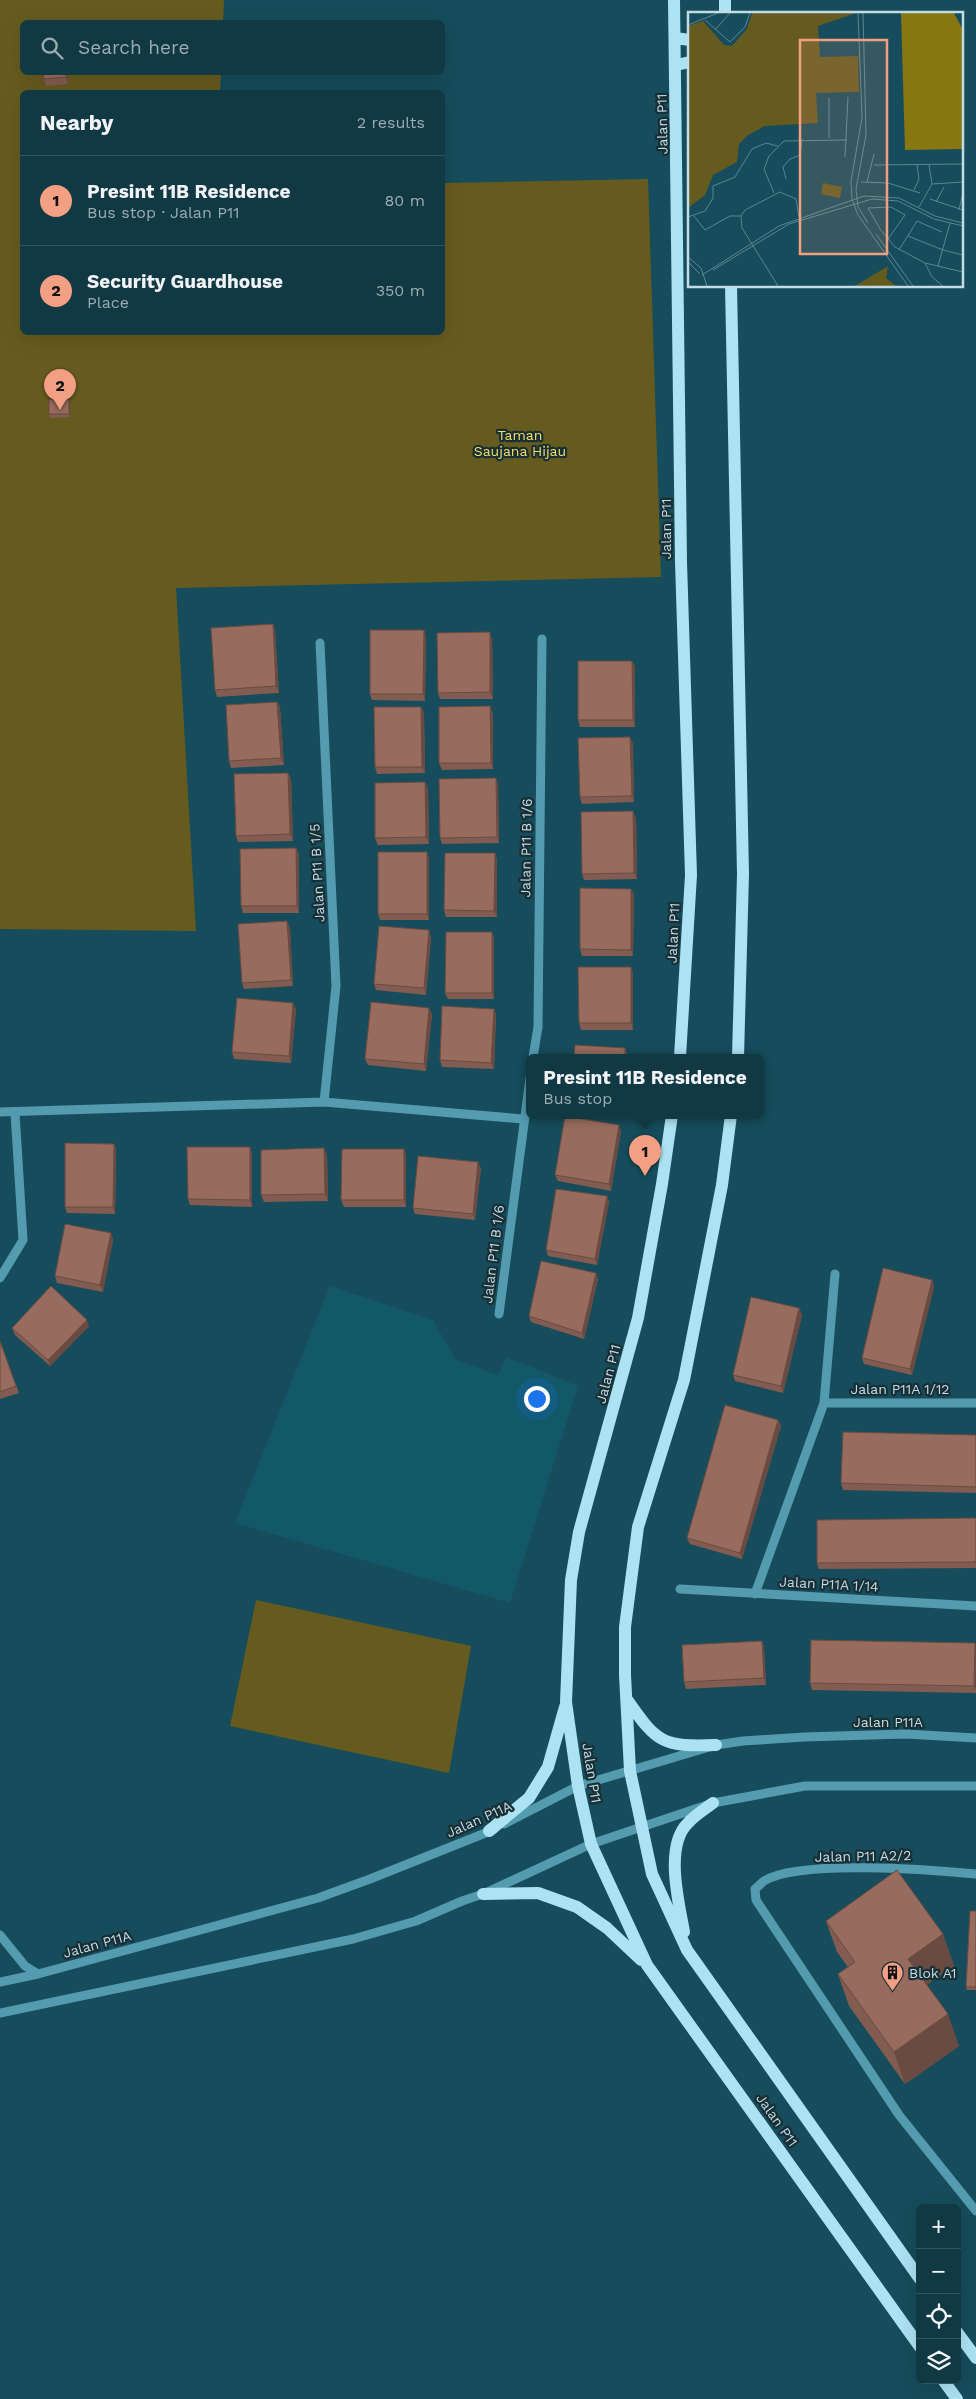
<!DOCTYPE html>
<meta charset="utf-8">
<style>
body{margin:0;font-family:"Work Sans",sans-serif;background:#1e444f;color:#f1f3f6}
.controls{position:absolute;right:15px;bottom:15px;display:grid;overflow:hidden;border-radius:8px;box-shadow:0 5px 20px #0002}
.controls button{width:45px;height:45px;display:grid;place-items:center;padding:0;border:0;border-bottom:1px solid #30535d;background:#103944;color:#f1f3f6;font:25px sans-serif}
.you{position:absolute;left:536px;top:1398px;width:18px;height:18px;margin:-12px;border:4px solid #fff;border-radius:50%;background:#1a73e8;box-shadow:0 0 0 8px #1a73e833}
.badge{display:grid;place-items:center;width:32px;height:32px;border-radius:50%;background:#f39f83;color:#111;font-size:16px;font-weight:700}
.pin{position:absolute;translate:-50% -41px;filter:drop-shadow(0 1px 2px #0008)}
.pin::after{content:'';position:absolute;top:26px;width:18px;height:15px;background:inherit;clip-path:polygon(0 0,100% 0,50% 100%)}
.popup{position:absolute;left:526px;top:1054px;width:238px;height:65px;box-sizing:border-box;display:grid;place-content:center;border-radius:8px;background:#103944;filter:drop-shadow(0 1px 4px #0005);font-size:16px;white-space:nowrap;color:#9cacb2}
.popup b{font-size:19px;color:#f1f3f6}
.popup::after{content:'';position:absolute;left:50%;top:100%;margin-left:-10px;border:10px solid transparent;border-top-color:#103944}
.list{margin:0;padding:0;list-style:none}
h2{display:flex;justify-content:space-between;align-items:center;height:65px;margin:0;padding:0 20px;font-size:21px}
h2 small{font-size:16px;font-weight:400;color:#9cacb2}
.list li{display:grid;grid-template-columns:32px 1fr auto;gap:15px;align-items:center;box-sizing:border-box;height:90px;padding:0 20px;border-top:1px solid #30535d}
.list b{display:block;font-size:19px;white-space:nowrap}
.list p{margin:0;font-size:16px;white-space:nowrap;color:#9cacb2}
.list em{font-size:16px;font-style:normal;color:#9cacb2}
.icon{flex:none;width:28px;height:28px;fill:none;stroke:currentColor;stroke-width:2;stroke-linecap:round;stroke-linejoin:round}
.map{position:relative;flex:none;width:976px;height:2399px;overflow:hidden}
.search{position:absolute;background:#103944;box-shadow:0 5px 20px #0002;left:20px;top:20px;width:425px;height:55px;display:flex;align-items:center;gap:12px;box-sizing:border-box;padding:0 18px;border-radius:8px;color:#9cacb2;font-size:19px}
.panel{position:absolute;background:#103944;box-shadow:0 5px 20px #0002;left:20px;top:90px;width:425px;height:245px;border-radius:8px}
.map>svg:first-child{display:block}
.built{fill:#135869}
.green{fill:#665b1f}
.lines{fill:none;stroke-linecap:round;stroke-linejoin:round}
.minor{stroke:#549bb0;stroke-width:9}
.major{stroke:#ade2f3;stroke-width:12}
.wall{fill:#825c50}
.shaded-wall{fill:#6a4b41}
.building{fill:#976b5d;stroke:#6a4b41}
.labels{text-anchor:middle;dominant-baseline:central;stroke-width:4.5;stroke-linejoin:round;paint-order:stroke}
.street-label{font-size:14px;fill:#c2dce5;stroke:#192f36}
.park-label{font-size:14px;fill:#f3de64;stroke:#192f36}
.poi-label{font-size:14px;fill:#c2dce5;stroke:#192f36;text-anchor:start}
.inset-road{fill:none;stroke:#5b8692;stroke-width:1}
.view{fill:#f39f83;fill-opacity:0.15;stroke:#f39f83;stroke-width:2.5}
.inset-edge{fill:none;stroke:#c2dce5;stroke-width:2.5}
</style>
<div class="map">
<svg width="976" height="2399" viewBox="0 0 976 2399">
<rect width="100%" height="100%" fill="#164c5b"/>
<path class="built" d="M330 1286 433 1320 456 1360 498 1375 507 1357 578 1386 510 1603 235 1523Z"/>
<path class="green" d="M0 0H224L223 22H22V72L221 73 220 92H22V332H442L443 183 648 179 661 577 176 588 196 931 0 929Z
M256 1600 471 1646 449 1773 230 1726Z"/>
<g class="lines">
<path class="minor" d="M320 643 336 986 324 1102
M533 1057 538 1027 542 639
M0 1112 324 1102 523 1119
M0 1278 23 1240 15 1113
M499 1314 530 1078
M824 1403H976
M680 1589 976 1606
M755 1594 824 1403 835 1274
M504 1824 578 1786 716 1745 743 1741 804 1737 906 1734 976 1738
M976 1874C933 1870 798 1859 764 1881 761 1883 758 1887 755 1889L756 1900 899 2115 976 2211
M0 1935 25 1966 38 1974
M0 1982 38 1974 318 1898 370 1879 493 1830
M0 2013 353 1939 416 1921 462 1901 483 1894 591 1844 713 1803 805 1786H976"/>
<path class="major" d="M674 0 681 562 691 875 680 1057
M725 0V14
M675 38 690 40
M676 65 690 62
M731 286 743 874 738 1057
M672 1115 662 1184 638 1318 579 1532 571 1580 566 1702 578 1786 591 1844 647 1965 920 2347
M731 1115 722 1185 684 1380 638 1527 625 1627V1675L630 1771 652 1874 687 1950 920 2279
M628 1701C657 1743 663 1747 716 1745
M489 1831 529 1798 548 1767 565 1707
M483 1894 538 1893 577 1907 607 1928 641 1960
M684 1932C679 1903 664 1846 688 1823 695 1815 705 1809 713 1803
M957 2332 976 2358
M943 2380 957 2399"/>
</g>
<path class="wall" d="M43 72H67L68 84 46 86 44 79Z
M70 403V417L50 418 49 414Z
M273 624 275 631 279 693 217 697 215 690Z
M424 630 426 637 425 701 372 700 370 694Z
M492 638 493 699H440L438 693Z
M632 661 635 667V727H580L578 720Z
M277 702 280 708 284 765 231 768 229 761Z
M421 707 424 713 425 773 377 774 375 767Z
M493 713V769L442 770 439 763Z
M633 743 634 802 582 804 580 797Z
M288 773 291 779 293 841 238 842 236 836Z
M425 782 428 789 429 844 378 845 375 838Z
M498 784 499 843 442 844 440 838Z
M636 818 637 879 584 880 582 874Z
M296 848 299 855V913H243L241 906Z
M495 853 497 860V917H446L444 910Z
M429 858V920H380L378 914Z
M631 889 634 895 633 956H582L580 949Z
M290 928 293 986 244 989 242 983Z
M492 932 494 939V999H448L445 993Z
M431 937 426 995 376 990 374 984Z
M633 973V1030H581L579 1023Z
M296 1009 291 1063 234 1059 232 1052Z
M494 1009 496 1015 494 1069 442 1067 440 1060Z
M432 1014 426 1071 368 1065 365 1059Z
M621 1131 611 1191 558 1181 555 1175Z
M114 1144 116 1150 115 1214 67 1213 65 1207Z
M252 1154V1207L190 1205 188 1199Z
M327 1155 328 1201 264 1202 261 1195Z
M406 1155V1207H344L341 1200Z
M481 1168 475 1220 415 1214 413 1208Z
M607 1196 609 1202 597 1265 548 1256 546 1250Z
M111 1233 113 1240 103 1292 57 1283 55 1276Z
M598 1279 584 1339 531 1322 529 1316Z
M932 1280 934 1287 912 1375 864 1364 862 1358Z
M799 1308 802 1315 783 1393 735 1381 733 1375Z
M89 1326 50 1366 15 1335 12 1328Z
M0 1341 19 1393 0 1399Z
M778 1420 781 1426 742 1559 690 1544 687 1538Z
M976 1435V1493L843 1490 841 1483Z
M976 1518V1568L819 1569 817 1563Z
M762 1641 764 1648 766 1685 686 1689 684 1682Z
M976 1645V1693L812 1690 810 1683Z
M976 1911V1990H967L966 1987Z
M826 1921 943 1934 954 1966 926 1985 959 2046 905 2084 849 2006 838 1974 848 1967 837 1952Z"/>
<path class="shaded-wall" d="M66 72H67L68 84 66 77Z
M69 399 70 403V417L69 414Z
M273 624 275 631 279 693 276 686Z
M424 630 426 637 425 701 423 694Z
M490 632 492 638 493 699 490 692Z
M632 661 635 667V727L633 720Z
M277 702 280 708 284 765 281 758Z
M490 706 493 713V769L491 763Z
M421 707 424 713 425 773 422 767Z
M630 737 633 743 634 802 632 796Z
M288 773 291 779 293 841 290 834Z
M496 778 498 784 499 843 497 837Z
M425 782 428 789 429 844 426 837Z
M633 811 636 818 637 879 634 873Z
M296 848 299 855V913L297 906Z
M427 852 429 858V920L427 914Z
M495 853 497 860V917L494 911Z
M631 889 634 895 633 956 631 950Z
M287 921 290 928 293 986 291 980Z
M429 930 431 937 426 995 424 988Z
M492 932 494 939V999L492 993Z
M631 967 633 973V1030L631 1023Z
M293 1003 296 1009 291 1063 289 1056Z
M429 1008 432 1014 426 1071 424 1064Z
M494 1009 496 1015 494 1069 491 1063Z
M625 1048 628 1055V1057H625Z
M619 1125 621 1131 611 1191 609 1184Z
M114 1144 116 1150 115 1214 113 1207Z
M250 1147 252 1154V1207L250 1200Z
M324 1148 327 1155 328 1201 325 1194Z
M404 1149 406 1155V1207L404 1200Z
M478 1162 481 1168 475 1220 473 1214Z
M607 1196 609 1202 597 1265 595 1259Z
M111 1233 113 1240 103 1292 100 1285Z
M596 1273 598 1279 584 1339 582 1333Z
M932 1280 934 1287 912 1375 910 1369Z
M799 1308 802 1315 783 1393 781 1386Z
M87 1320 89 1326 50 1366 48 1360Z
M778 1420 781 1426 742 1559 740 1553Z
M762 1641 764 1648 766 1685 764 1678Z
M975 1643 976 1645V1690L974 1686Z
M943 1934 954 1966 919 1990 908 1959Z
M948 2014 959 2046 905 2084 894 2052Z"/>
<path class="building" d="M43 72H66V77L44 79Z
M49 399H69V414H49Z
M273 624 276 686 215 690 211 628Z
M370 630H424L423 694H370Z
M490 632V692L438 693 437 633Z
M578 661H632L633 720H578Z
M277 702 281 758 229 761 226 705Z
M490 706 491 763H439V707Z
M374 707H421L422 767H375Z
M630 737 632 796 580 797 578 738Z
M288 773 290 834 236 836 234 774Z
M496 778 497 837 440 838 439 779Z
M425 782 426 837 375 838V783Z
M633 811 634 873 582 874 581 812Z
M296 848 297 906H241L240 849Z
M378 852H427V914H378Z
M445 853H495L494 911 444 910Z
M580 888 631 889V950L580 949Z
M287 921 291 980 242 983 238 924Z
M379 926 429 930 424 988 374 984Z
M446 932H492V993H445Z
M578 967H631V1023H579Z
M237 998 293 1003 289 1056 232 1052Z
M371 1002 429 1008 424 1064 365 1059Z
M442 1006 494 1009 491 1063 440 1060Z
M575 1045 625 1048V1057H574Z
M565 1116 619 1125 609 1184 555 1175Z
M65 1143 114 1144 113 1207H65Z
M187 1147H250V1200L188 1199Z
M324 1148 325 1194 261 1195V1150Z
M342 1149H404V1200H341Z
M418 1156 478 1162 473 1214 413 1208Z
M556 1189 607 1196 595 1259 546 1250Z
M65 1224 111 1233 100 1285 55 1276Z
M541 1261 596 1273 582 1333 529 1316Z
M883 1268 932 1280 910 1369 862 1358Z
M51 1286 87 1320 48 1360 12 1328Z
M751 1297 799 1308 781 1386 733 1375Z
M0 1341 16 1386 0 1392Z
M725 1405 778 1420 740 1553 687 1538Z
M843 1432 976 1435V1487L841 1483Z
M976 1518V1562L817 1563V1520Z
M811 1640 975 1643 974 1686 810 1683Z
M762 1641 764 1678 684 1682 682 1645Z
M897 1870 943 1934 908 1959 948 2014 894 2052 838 1974 855 1962 826 1921Z
M970 1911H976V1987H966Z"/>
<defs>
<symbol id="building-pin" viewBox="-11 -11 22 30"><path d="M0 17L-7.5 6A9.5 9.5 0 1 1 7.5 6Z" fill="#f39f83" stroke="#192f36"/><path d="M-4-6H4V6H1V3H-1V6H-4ZM-2.5-4.3h1.7v1.8h-1.7ZM.8-4.3h1.7v1.8H.8ZM-2.5-1h1.7V.8h-1.7ZM.8-1h1.7V.8H.8Z" fill="#111"/></symbol>
</defs>
<g fill-rule="evenodd">
<use href="#building-pin" x="880" y="1960" width="25" height="34"/>
</g>
<g class="labels">
<g class="street-label">
<text transform="translate(662 124) rotate(-91)">Jalan P11</text>
<text transform="translate(666 529) rotate(-90)">Jalan P11</text>
<text transform="translate(526 848) rotate(-89)">Jalan P11 B 1/6</text>
<text transform="translate(317 873) rotate(-93)">Jalan P11 B 1/5</text>
<text transform="translate(673 933) rotate(-87)">Jalan P11</text>
<text transform="translate(493 1254) rotate(-83)">Jalan P11 B 1/6</text>
<text transform="translate(608 1374) rotate(-75)">Jalan P11</text>
<text x="900" y="1389">Jalan P11A 1/12</text>
<text transform="translate(829 1584) rotate(3)">Jalan P11A 1/14</text>
<text x="888" y="1722">Jalan P11A</text>
<text transform="translate(592 1773) rotate(81)">Jalan P11</text>
<text transform="translate(479 1819) rotate(-24)">Jalan P11A</text>
<text transform="translate(863 1856) rotate(-1)">Jalan P11 A2/2</text>
<text transform="translate(97 1944) rotate(-15)">Jalan P11A</text>
<text transform="translate(777 2120) rotate(55)">Jalan P11</text>
</g>
<g class="park-label">
<text x="520" y="435">Taman<tspan x="520" dy="16">Saujana Hijau</tspan></text>
</g>
<g class="poi-label">
<text x="909" y="1973">Blok A1</text>
</g>
</g>
<g transform="translate(688 12)">
<rect width="275" height="275" fill="#164c5b"/>
<path d="M64 1H168L130 14 132 45 170 44 171 80 128 81 130 111 77 114 60 123 51 132 49 150 25 163 17 183 0 196V14L15 9 36 33 44 34 59 17ZM135 171 154 175 152 186 133 182ZM200 254 198 266 208 274H167Z" fill="#665b1f"/>
<path d="M213 1H266L275 18V137L217 138Z" fill="#877711"/>
<path class="inset-road" d="M170 1 174 106 163 169 164 187 170 203 220 274M175 1 178 123 168 177 170 195 180 211M17 8 42 30 57 15 62 1M0 13 30 1M27 18 42 1M141 86V126M157 145 160 85M186 153 275 152M98 167 95 155 102 147 112 143 114 127M173 170 200 171 232 181M179 170 186 142M244 172 275 170M226 178 231 167 229 153M86 181 76 157 81 144 96 129 159 128M242 187 275 198M248 190 256 175M231 195 244 172 241 153M271 198 275 181M6 204 17 218 42 204H53M0 205 17 199 25 186V174L47 165 64 137 78 131 90 134M188 222 225 274M220 224 255 238 275 243M200 227 217 203 203 195 180 196 192 217 207 235 237 251 275 260M211 238 229 209 254 220M0 245 13 256 19 274M0 250 12 262M237 251 244 265 255 274M250 254 262 211M25 258 101 212 184 187 210 189 246 207 275 214M14 263 91 214 176 184 211 186 247 204 275 211M90 274 54 216 53 204 57 198 92 180 108 187 111 205"/>
<path class="view" d="M112 28H199V242H112Z"/>
<rect width="275" height="275" class="inset-edge"/>
</g>
</svg>
<div class="controls">
<button>+</button>
<button>−</button>
<button><svg class="icon" aria-label="locate" viewBox="0 0 24 24"><circle cx="12" cy="12" r="6"/><path d="M12 2v4M12 18v4M2 12h4M18 12h4"/></svg></button>
<button><svg class="icon" aria-label="layers" viewBox="0 0 24 24"><path d="M12 4l9 5-9 5-9-5zM3 14l9 5 9-5"/></svg></button>
</div>
<div class="you"></div>
<div class="pin badge" style="left:645px;top:1176px">1</div>
<div class="popup"><b>Presint 11B Residence</b>Bus stop</div>
<div class="pin badge" style="left:60px;top:410px">2</div>
<div class="search"><svg class="icon" aria-label="search" viewBox="0 0 24 24"><circle cx="10" cy="10" r="6"/><path d="M15 15l6 6"/></svg>Search here</div>
<section class="panel">
<h2>Nearby<small>2 results</small></h2>
<ul class="list">
<li><span class="badge">1</span><div><b>Presint 11B Residence</b><p>Bus stop · Jalan P11</p></div><em>80 m</em></li>
<li><span class="badge">2</span><div><b>Security Guardhouse</b><p>Place</p></div><em>350 m</em></li>
</ul>
</section>
</div>
